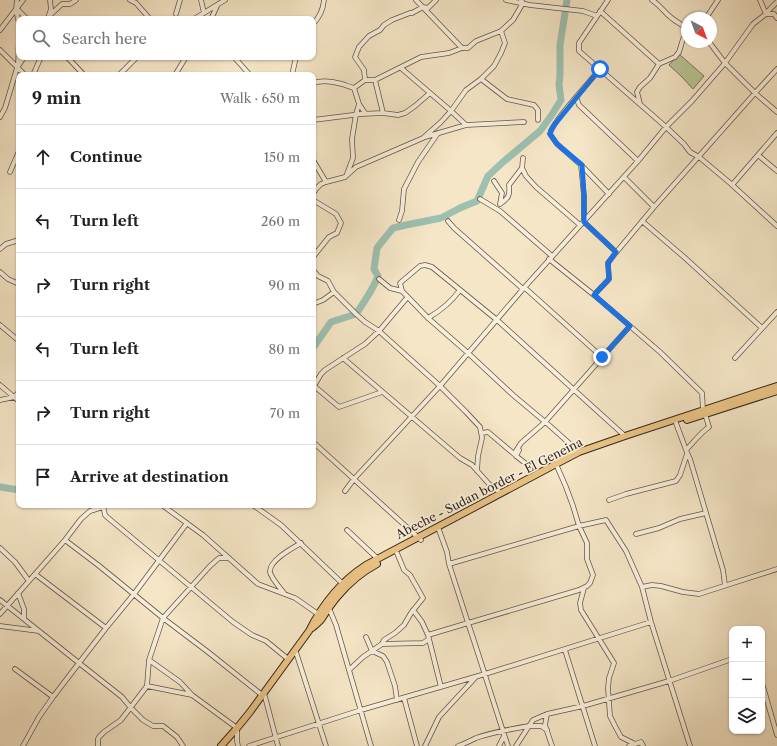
<!DOCTYPE html>
<meta charset="utf-8">
<style>
body{margin:0;font-family:"Libre Caslon Text",serif;background:#f6f6f6;color:#202124}
.controls{position:absolute;right:12px;bottom:12px;display:grid;overflow:hidden;border-radius:8px;box-shadow:0 1px 3px #0004}
.controls button{width:36px;height:36px;display:grid;place-items:center;padding:0;border:0;border-bottom:1px solid #e0e0e0;background:#fff;color:#202124;font:20px sans-serif}
.compass{position:absolute;left:681px;top:12px;width:36px;height:36px;border-radius:50%;background:#fff;box-shadow:0 1px 3px #0004;rotate:139deg}
.stop{position:absolute;width:12px;height:12px;margin:-9px;border:3px solid #1a73e8;border-radius:50%;background:#fff}
.stop.end{background:#1a73e8;border-color:#fff;box-shadow:0 1px 4px #0008}
.list{margin:0;padding:0;list-style:none}
h2{display:flex;justify-content:space-between;align-items:center;height:52px;margin:0;padding:0 16px;font-size:17px}
h2 small{font-size:13px;font-weight:400;color:#757577}
.list li{display:grid;grid-template-columns:26px 1fr auto;gap:12px;align-items:center;box-sizing:border-box;height:64px;padding:0 16px;border-top:1px solid #e0e0e0}
.list b{display:block;font-size:15px;white-space:nowrap}
.list em{font-size:13px;font-style:normal;color:#757577}
.icon{flex:none;width:22px;height:22px;fill:none;stroke:currentColor;stroke-width:2;stroke-linecap:round;stroke-linejoin:round}
.map{position:relative;flex:none;width:777px;height:746px;overflow:hidden}
.search{position:absolute;background:#fff;box-shadow:0 1px 3px #0004;left:16px;top:16px;width:300px;height:44px;display:flex;align-items:center;gap:10px;box-sizing:border-box;padding:0 14px;border-radius:8px;color:#757577;font-size:15px}
.panel{position:absolute;background:#fff;box-shadow:0 1px 3px #0004;left:16px;top:72px;width:300px;height:436px;border-radius:8px}
.map>svg:first-child{display:block}
.green{fill:#b9c697;stroke:#76765a}
.lines{fill:none;stroke-linecap:round;stroke-linejoin:round}
.river{stroke:#9dc0b0;stroke-width:7}
.minor-casing{stroke:#645548;stroke-width:5.5}
.highway-casing{stroke:#34251e;stroke-width:8}
.minor{stroke:#f8efdb;stroke-width:4}
.highway{stroke:#eac384;stroke-width:6}
.route{stroke:#1a73e8;stroke-width:5}
.labels{text-anchor:middle;dominant-baseline:central;stroke-width:3.5;stroke-linejoin:round;paint-order:stroke}
.street-label{font-size:12px;fill:#34251e;stroke:#f8efdb}
</style>
<div class="map">
<svg width="777" height="746" viewBox="0 0 777 746">
<rect width="100%" height="100%" fill="#f5e6c7"/>
<filter id="stains"><feTurbulence type="fractalNoise" baseFrequency=".005" numOctaves="4"/><feColorMatrix values="0 0 0 0 .2 0 0 0 0 .09 0 0 0 0 .02 0 0 0 .5 -.17"/></filter>
<radialGradient id="worn" r=".72"><stop offset=".6" stop-color="#630" stop-opacity="0"/><stop offset="1" stop-color="#630" stop-opacity=".3"/></radialGradient>
<path class="green" d="M679 54 704 76 693 89 681 76 669 65Z"/>
<g class="lines">
<path class="river" d="M313 348 331 322 356 314C364 302 373 290 378 276L374 269 377 248 393 228 406 225 441 218 460 208 477 201 488 176 503 162 540 131 551 116 561 100 559 85 560 75V45L567 0
M0 487 19 490"/>
<defs>
<path id="minor" d="M17 0 16 9 19 24
M130 0 136 3 150 19
M201 0 204 13
M416 0 462 48
M506 0 530 5 583 11 597 16
M608 0 579 43V51L666 127 684 144 690 152 699 157 730 183 777 226
M652 0C658 4 662 9 667 14 673 20 680 24 687 28
M760 0 766 14
M17 9 27 19
M600 11 659 64
M766 13 777 2
M176 14 180 0
M49 15 51 9 50 0
M706 18 718 0
M47 19 49 16 62 4H70L76 0
M194 19 225 0
M211 19 217 6
M313 24C320 17 323 10 324 0
M0 30 23 0
M709 42 725 63 755 93 777 69
M0 50 25 75
M67 57 84 75
M234 57 250 75
M18 67 19 35
M401 68 451 111 466 125 524 122
M600 69 576 97 579 105 638 161
M33 75 41 57
M119 75 137 57
M175 75 186 57
M292 75 296 57
M481 79 507 99 534 105 538 110V120
M365 80 364 70 355 57 359 47 369 36 380 30 384 25 392 20 410 13H412L423 7 428 8 436 0
M375 80 383 113
M313 83C322 80 332 81 342 84 346 85 349 87 354 88L365 80H375L421 57 449 53 462 48H468L476 41 501 31
M354 88 359 104 365 113
M576 97C569 106 552 124 550 134L557 144 581 165 584 196V222L616 252
M640 104 637 92 640 87 650 78 659 64 675 57 679 52 683 39 687 34
M0 117 5 108 17 68 24 57
M313 120 361 114 383 113 398 115 405 113 415 106 430 93
M425 137 466 125
M758 155 777 171
M313 160 326 182
M582 166 609 194
M522 168 526 176 536 187 580 225
M10 172 19 151
M347 174 353 158 352 139 356 114 359 104
M624 177 654 207
M494 181 502 193 500 204
M732 185 777 133
M313 194 316 189 321 184 326 182 345 177 356 167 423 138 441 122 451 111 466 90 481 79 494 66 501 53 505 43 501 31 513 20 523 3 521 0
M480 199 500 211 552 256
M313 200 336 214 341 223 337 233 329 237 313 257
M500 204C509 198 510 195 509 185L522 168 523 158
M399 220 402 211 404 189 418 162 438 133
M448 221 454 228 523 289
M642 221 684 257 762 328
M0 249 6 244 19 240
M549 259 594 295 660 352 702 393 703 410
M313 270 318 276 328 281 334 292 356 314 365 322 379 331 440 386 466 412 480 427 482 438 478 456 477 471
M0 272 8 279 19 284
M379 279 390 288 402 291
M525 288 602 357
M594 295 609 279 608 263 614 255 654 207 755 93 777 112
M313 304 323 300 334 292
M428 318C440 311 452 301 460 290
M0 325 19 341
M343 358 460 458 472 465 489 484 501 493
M735 358 777 312
M0 385 14 397 19 392
M313 385 339 407 382 392
M314 386 321 374 325 370 365 344 379 331 406 299
M0 400 14 397 19 401
M705 414 709 427C700 433 693 443 686 450L690 459 723 570 725 585
M676 423 686 450
M482 433 488 432 514 454 521 443 545 422 630 326
M313 442 421 540
M519 450 516 456 529 466
M579 452 550 426 513 395 468 353 428 318 402 291 400 283 420 266 425 265 432 267 497 320 625 436
M345 491 354 479 440 386 523 289 638 161 666 127 692 101 725 63 753 24 766 14H774L777 18
M609 500 626 494 676 481 680 475 687 454
M103 505 105 515 107 517 233 622 252 635 266 641 288 659
M162 505 203 535 258 584 295 598 318 614
M253 505 281 525 343 584
M347 530 378 559
M636 534 659 528 680 519 706 513
M65 540 81 519 90 511 103 507
M0 548 15 562 29 581
M449 564 579 526 606 520 626 551 642 587 651 622 690 746
M35 574 106 628
M642 587 652 585 661 586 683 592 699 594 777 569
M584 588 580 603 581 610 614 663 609 678 608 688 610 716 615 726 621 737 635 744
M18 593 24 609V619
M284 593C281 589 271 578 270 572 269 560 293 548 301 543
M0 600 79 663 53 697 39 717 23 746
M328 607 331 613 336 625 371 746
M413 610 422 622 428 635 441 687
M0 614 65 540 98 565 163 618 208 652 262 695
M0 626 39 631
M428 635 468 623 449 564 447 552 439 530
M366 637 372 651 383 656 387 662 395 686 397 700
M382 644 423 643 429 639
M295 649 326 746
M565 650 595 746
M149 660 180 682 192 695
M15 669 53 697
M349 670 363 657 382 644 384 640 395 633 404 625 411 613 423 598 410 575 404 570 397 553
M762 683 777 735
M147 686 192 695 237 728V741L238 746
M264 693 278 746
M404 698 417 746
M547 714 545 725 552 746
M98 746V739L99 737 104 732 121 720 147 686 149 660 163 618 210 566 219 558H229
M183 746 177 737 163 726H153L143 720 131 708 122 697 79 663 106 628 134 594 187 523
M249 746 361 710 485 674 651 622
M425 746 439 717 475 678
M458 746C464 744 470 741 476 738 493 732 511 729 529 726L533 720 547 714 583 706 669 681 732 659
M499 746 504 736
M508 746C494 705 482 664 468 623L579 590 587 586 590 583 593 575 587 559V543L579 526 573 506 566 487 556 464
M516 746 529 726H541L547 730
M629 746 641 742 643 746"/>
<path id="highway" d="M687 420 777 391
M312 628C315 626 318 623 321 620 326 612 331 604 338 596 349 583 362 572 377 564
M221 746 237 728 250 712 309 631C322 605 341 581 366 565L556 464 579 452 625 436 777 386"/>
</defs>
<use href="#minor" class="minor-casing"/>
<use href="#highway" class="highway-casing"/>
<use href="#minor" class="minor"/>
<use href="#highway" class="highway"/>
</g>
<g class="lines">
<path class="route" d="M600 69 555 124 551 130 550 134 557 144 582 165 584 196V222L616 252 608 263 609 279 594 295 630 326 602 357"/>
</g>
<g class="labels">
<g class="street-label">
<text transform="translate(489 488) rotate(-27)">Abeche - Sudan border - El Geneina</text>
</g>
</g>
<rect width="100%" height="100%" filter="url(#stains)"/>
<rect width="100%" height="100%" fill="url(#worn)"/>
</svg>
<div class="controls">
<button>+</button>
<button>−</button>
<button><svg class="icon" aria-label="layers" viewBox="0 0 24 24"><path d="M12 4l9 5-9 5-9-5zM3 14l9 5 9-5"/></svg></button>
</div>
<svg class="compass" viewBox="-18 -18 36 36"><path d="M0-13l5 13h-10z" fill="#e53935"/><path d="M0 13l5-13h-10z" fill="#757577"/></svg>
<div class="stop" style="left:600px;top:69px"></div>
<div class="stop end" style="left:602px;top:357px"></div>
<div class="search"><svg class="icon" aria-label="search" viewBox="0 0 24 24"><circle cx="10" cy="10" r="6"/><path d="M15 15l6 6"/></svg>Search here</div>
<section class="panel">
<h2>9 min<small>Walk · 650 m</small></h2>
<ul class="list">
<li><svg class="icon" aria-label="ahead" viewBox="0 0 24 24"><path d="M12 20V5M6 11l6-6 6 6"/></svg><div><b>Continue</b></div><em>150 m</em></li>
<li><svg class="icon" aria-label="left" viewBox="0 0 24 24"><path d="M17 20v-9H6M10 6l-5 5 5 5"/></svg><div><b>Turn left</b></div><em>260 m</em></li>
<li><svg class="icon" aria-label="right" viewBox="0 0 24 24"><path d="M7 20v-9h11M14 6l5 5-5 5"/></svg><div><b>Turn right</b></div><em>90 m</em></li>
<li><svg class="icon" aria-label="left" viewBox="0 0 24 24"><path d="M17 20v-9H6M10 6l-5 5 5 5"/></svg><div><b>Turn left</b></div><em>80 m</em></li>
<li><svg class="icon" aria-label="right" viewBox="0 0 24 24"><path d="M7 20v-9h11M14 6l5 5-5 5"/></svg><div><b>Turn right</b></div><em>70 m</em></li>
<li><svg class="icon" aria-label="arrive" viewBox="0 0 24 24"><path d="M6 21V4h12l-3 4 3 4H6"/></svg><div><b>Arrive at destination</b></div></li>
</ul>
</section>
</div>
